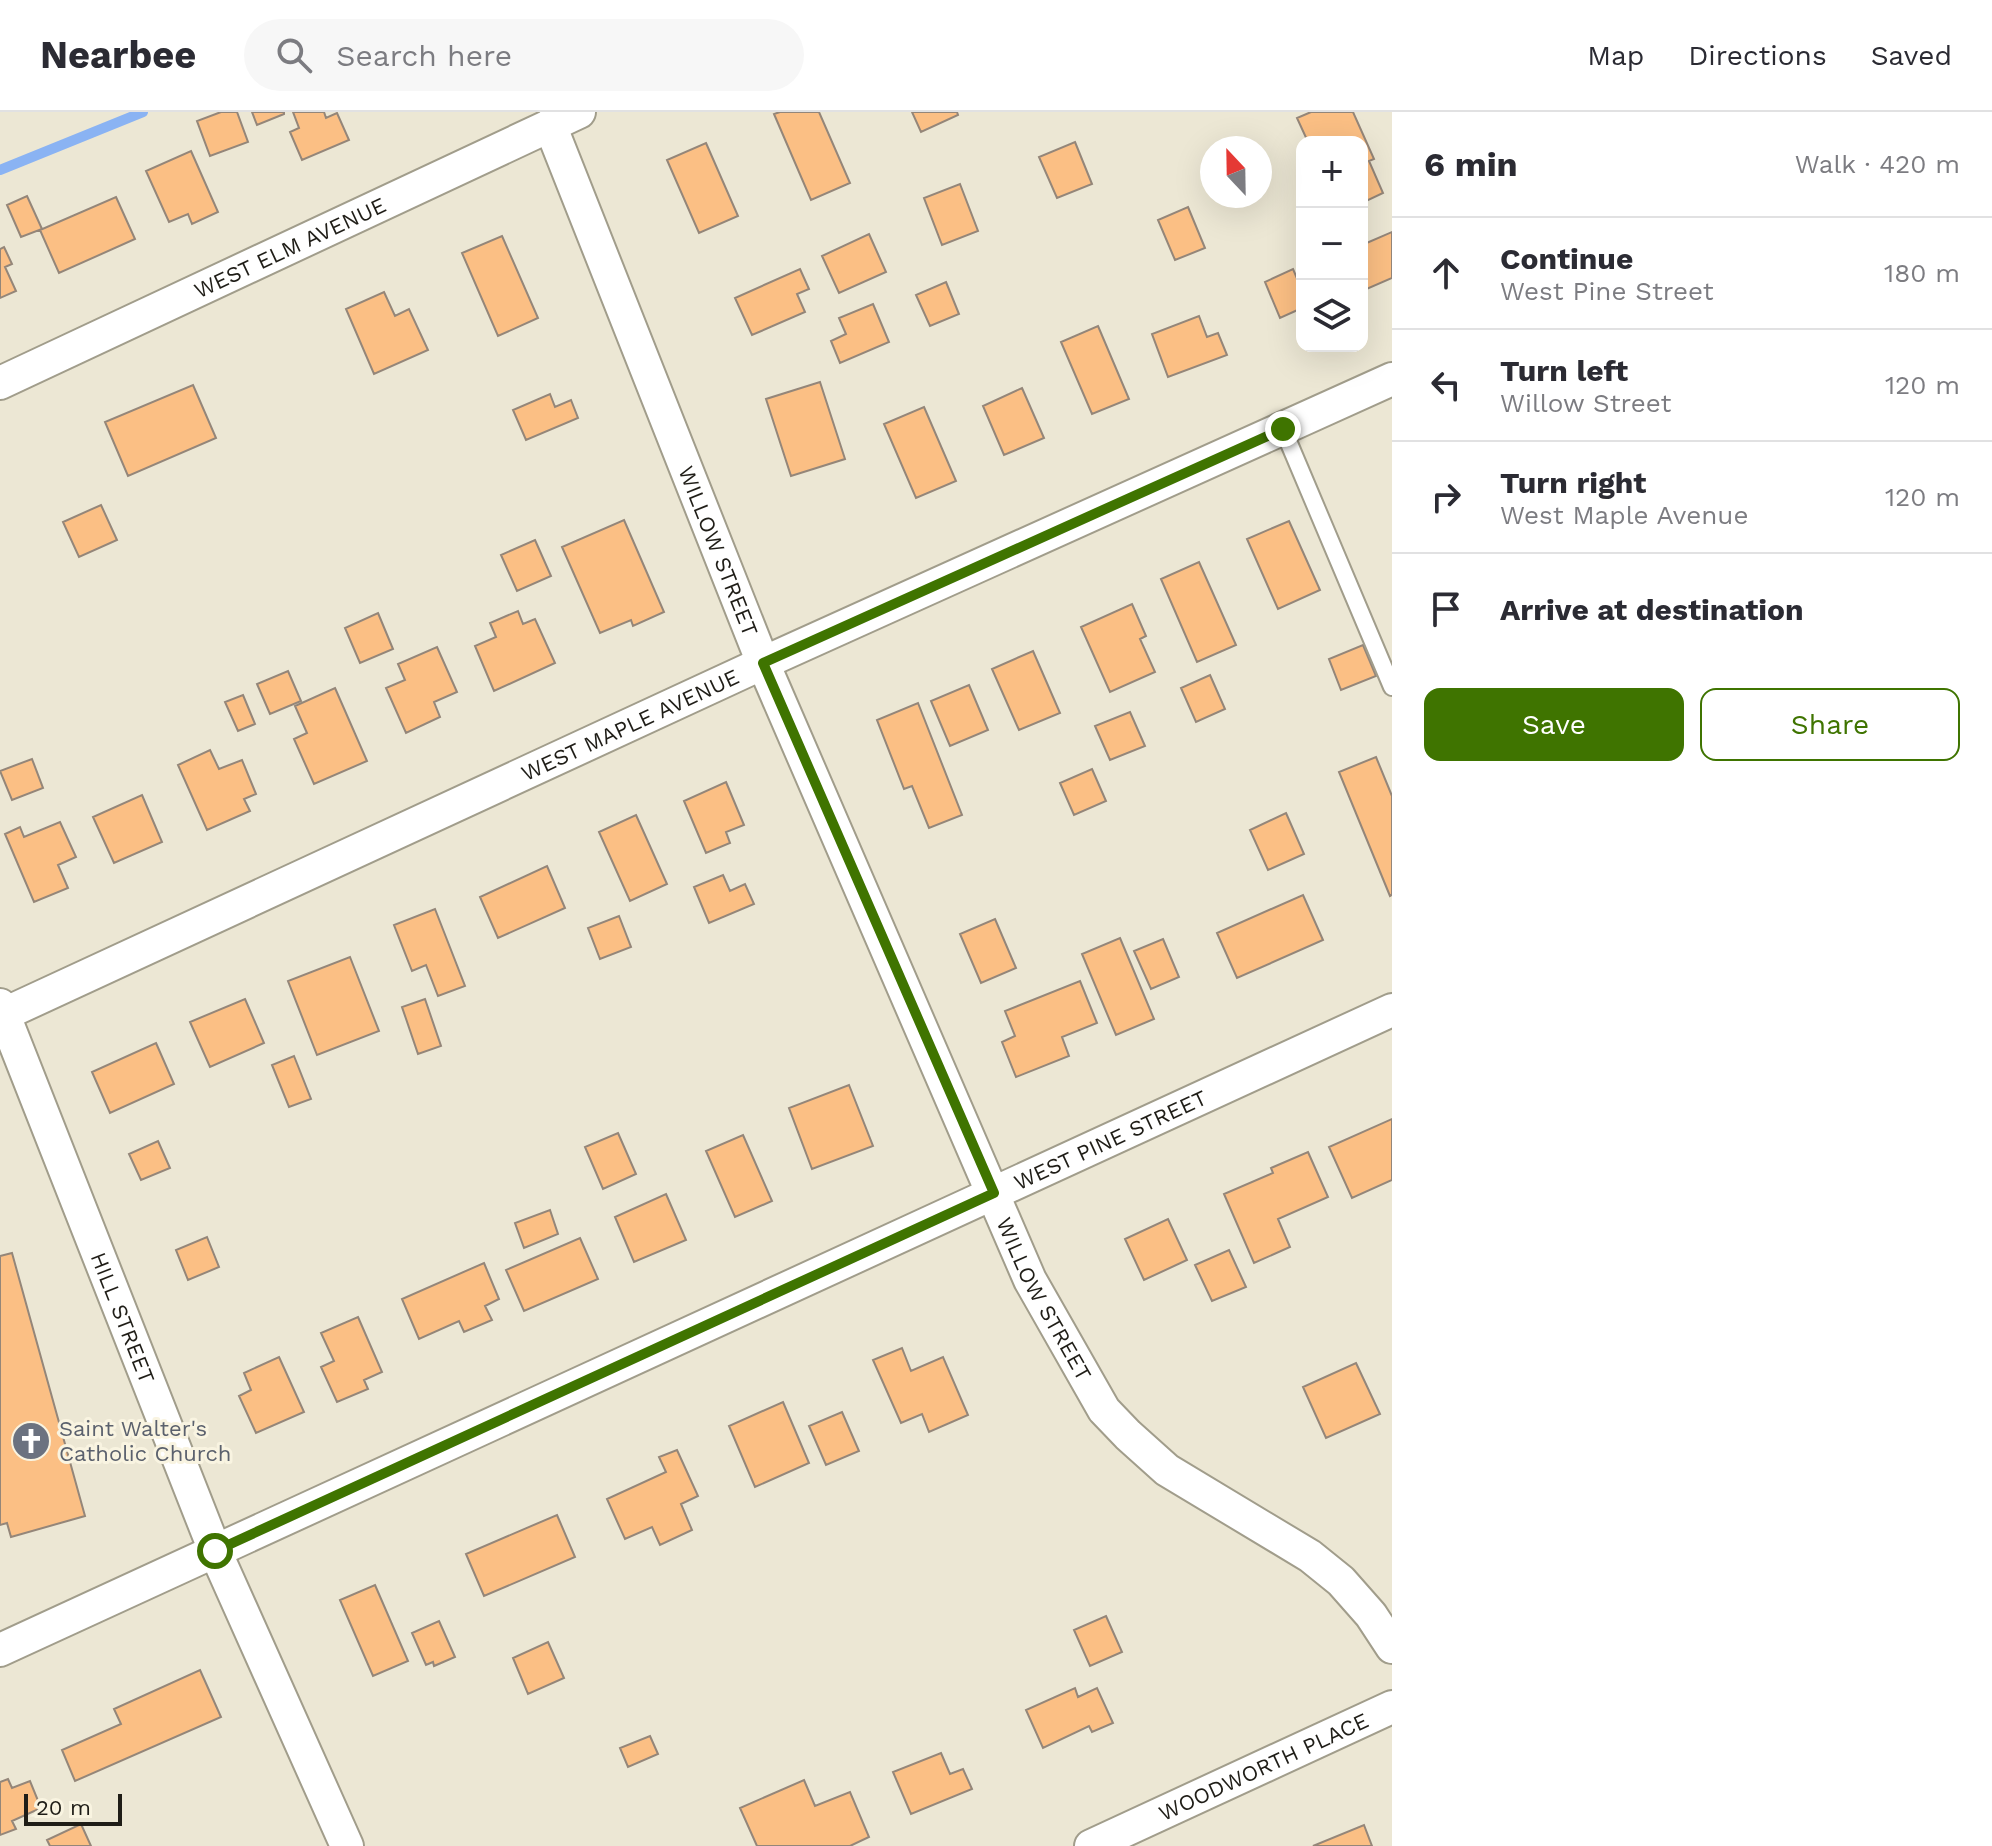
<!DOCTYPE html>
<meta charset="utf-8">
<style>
body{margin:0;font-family:"Work Sans",sans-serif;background:#f7f7f7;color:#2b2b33}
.controls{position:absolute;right:24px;top:24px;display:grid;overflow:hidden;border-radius:16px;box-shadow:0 8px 32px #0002}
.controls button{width:72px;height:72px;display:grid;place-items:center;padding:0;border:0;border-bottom:2px solid #e1e1e2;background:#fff;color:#2b2b33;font:40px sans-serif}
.compass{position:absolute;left:1200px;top:24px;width:72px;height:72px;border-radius:50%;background:#fff;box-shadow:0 8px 32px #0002;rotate:338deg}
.scale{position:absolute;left:24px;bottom:20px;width:98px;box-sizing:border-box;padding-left:8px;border:4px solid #1f1d17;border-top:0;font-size:22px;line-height:28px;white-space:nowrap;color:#1f1d17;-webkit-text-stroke:6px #f9f4e1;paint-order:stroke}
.stop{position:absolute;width:24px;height:24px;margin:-18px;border:6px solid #3f7400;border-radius:50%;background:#fff}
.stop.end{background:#3f7400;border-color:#fff;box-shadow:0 2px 8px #0008}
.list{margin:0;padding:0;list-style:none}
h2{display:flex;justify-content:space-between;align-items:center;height:104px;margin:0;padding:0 32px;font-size:34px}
h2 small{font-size:26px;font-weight:400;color:#7c7c81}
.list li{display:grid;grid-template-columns:52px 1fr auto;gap:24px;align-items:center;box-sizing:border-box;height:112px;padding:0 32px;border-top:2px solid #e1e1e2}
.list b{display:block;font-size:30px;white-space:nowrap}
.list p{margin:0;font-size:26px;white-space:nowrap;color:#7c7c81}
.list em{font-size:26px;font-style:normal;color:#7c7c81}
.actions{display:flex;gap:16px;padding:24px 32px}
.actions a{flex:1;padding:18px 0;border:2px solid #3f7400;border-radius:16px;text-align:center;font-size:28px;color:#3f7400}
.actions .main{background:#3f7400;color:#fff}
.icon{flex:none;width:44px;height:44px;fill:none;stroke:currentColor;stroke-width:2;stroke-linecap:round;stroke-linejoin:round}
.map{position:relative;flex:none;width:1392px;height:1734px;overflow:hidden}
header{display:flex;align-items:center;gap:48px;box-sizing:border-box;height:112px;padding:0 40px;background:#fff;border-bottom:2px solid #e1e1e2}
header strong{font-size:38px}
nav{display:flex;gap:44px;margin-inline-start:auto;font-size:28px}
.search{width:560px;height:72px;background:#f7f7f7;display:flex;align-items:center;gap:20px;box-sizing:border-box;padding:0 28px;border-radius:44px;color:#7c7c81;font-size:30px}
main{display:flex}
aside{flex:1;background:#fff}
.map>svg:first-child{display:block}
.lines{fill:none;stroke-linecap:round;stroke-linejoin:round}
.stream{stroke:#8ab3f3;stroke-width:10}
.building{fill:#fbbf84;stroke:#948679;stroke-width:2}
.lane-casing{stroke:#a19d8b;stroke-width:20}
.street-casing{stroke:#a19d8b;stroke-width:36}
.lane{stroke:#fff;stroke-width:16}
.street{stroke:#fff;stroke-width:32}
.route{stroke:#3f7400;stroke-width:10}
.labels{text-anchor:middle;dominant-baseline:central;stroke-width:6;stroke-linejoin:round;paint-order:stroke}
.street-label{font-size:22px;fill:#1f1d17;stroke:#f9f4e1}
.worship-label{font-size:22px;fill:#5b616d;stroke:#f9f4e1;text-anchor:start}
</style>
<header>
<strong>Nearbee</strong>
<div class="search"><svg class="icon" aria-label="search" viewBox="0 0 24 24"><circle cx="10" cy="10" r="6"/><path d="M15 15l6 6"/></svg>Search here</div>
<nav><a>Map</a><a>Directions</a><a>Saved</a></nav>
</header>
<main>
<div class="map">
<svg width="1392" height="1734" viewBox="0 0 1392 1734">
<rect width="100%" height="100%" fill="#ece7d4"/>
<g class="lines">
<path class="stream" d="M0 58 143 0"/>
</g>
<path class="building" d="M221 0H237L248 30 210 44 197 9Z
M252 0H284V2L257 13Z
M293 0H324L326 6 337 1 349 28 302 48 290 20 299 16Z
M780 0H819L850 71 811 88 774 2Z
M912 0H957L958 3 921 20Z
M1311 0H1353L1374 47 1369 49 1383 81 1362 91V30H1317L1316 27 1308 30 1297 6Z
M1075 30 1092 72 1057 86 1039 45Z
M706 31 738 104 699 121 667 48Z
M191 39 218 100 192 112 188 102 169 110 146 59Z
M960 72 978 119 942 133 924 86Z
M27 84 42 117 21 125 7 93Z
M116 85 135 127 59 161 40 118Z
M1188 95 1205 136 1175 148 1158 108Z
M1392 120V166L1362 179V133Z
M869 122 886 160 839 181 822 144Z
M502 124 538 206 498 224 462 141Z
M4 135 12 152 5 155 16 179 0 186V137Z
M800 157 809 177 797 182 805 200 752 223 735 186Z
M1293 157 1302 178V196L1280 206 1265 170Z
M946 170 959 202 930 214 916 183Z
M384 180 395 204 409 197 428 238 374 262 346 197Z
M873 192 889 230 840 251 831 229 846 222 839 206Z
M1199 204 1207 225 1218 221 1227 243 1168 265 1152 222Z
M1098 214 1129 287 1092 302 1061 230Z
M820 270 845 347 791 364 766 287Z
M193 273 216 326 128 364 105 310Z
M1022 276 1044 326 1004 343 983 294Z
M550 282 555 295 571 288 578 306 526 328 513 298Z
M924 295 956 369 916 386 884 312Z
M101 393 117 428 79 445 63 410Z
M624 408 664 500 633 514 631 508 600 521 562 435Z
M1289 409 1320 478 1278 497 1247 427Z
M535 428 551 464 517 479 501 443Z
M1199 450 1236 533 1197 550 1161 467Z
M1132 492 1146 524 1140 527 1155 560 1110 580 1081 515Z
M518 499 523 512 535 507 555 551 494 579 475 534 496 525 490 511Z
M378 501 393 537 360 551 345 516Z
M1363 533 1376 564 1341 578 1329 547Z
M437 535 457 580 434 590 440 605 406 621 386 576 405 568 398 552Z
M1033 539 1060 601 1019 618 992 557Z
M288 559 301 589 270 602 257 572Z
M1210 563 1225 597 1196 610 1181 576Z
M969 573 988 618 950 634 931 589Z
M335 576 367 649 314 672 294 627 307 621 295 594Z
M243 583 255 612 238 619 225 590Z
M918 591 962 703 929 716 912 674 904 677 877 608Z
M1130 600 1145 634 1110 648 1095 614Z
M210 638 219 657 242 648 256 682 244 687 250 699 207 718 178 653Z
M1376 645 1392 684V783L1390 784 1339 660Z
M32 647 43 676 12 688 0 659Z
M1092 657 1106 689 1074 703 1060 671Z
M726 670 744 713 726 720 730 731 706 741 684 689Z
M142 683 162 730 114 751 93 705Z
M1286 701 1304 742 1268 758 1250 718Z
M636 703 667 772 630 789 599 720Z
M60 710 76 745 58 753 68 776 34 790 5 722 20 715 24 725Z
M547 754 565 796 498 826 480 785Z
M723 763 730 779 745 772 754 792 709 811 694 775Z
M1303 783 1323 828 1237 866 1217 821Z
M435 797 465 874 438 884 426 853 412 859 394 813Z
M619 804 631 835 600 847 588 816Z
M995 807 1016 856 981 871 960 822Z
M1120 826 1154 907 1116 923 1082 842Z
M1163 827 1179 865 1151 877 1134 839Z
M350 845 379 919 317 943 288 869Z
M1080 869 1097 911 1062 925 1069 944 1016 965 1002 930 1015 924 1005 899Z
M245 887 264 931 210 955 190 910Z
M425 887 441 934 418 942 402 895Z
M156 931 174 972 110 1001 92 960Z
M294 944 311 987 289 995 272 953Z
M849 973 873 1034 812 1057 789 996Z
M1392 1007V1068L1352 1086 1329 1035Z
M618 1021 636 1062 603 1077 585 1035Z
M743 1023 772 1089 735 1105 706 1039Z
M158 1029 170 1056 141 1068 129 1042Z
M1308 1040 1328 1085 1278 1107 1290 1135 1254 1151 1224 1082 1273 1061 1271 1056Z
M666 1082 686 1128 634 1150 615 1105Z
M550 1098 558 1122 524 1136 515 1111Z
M1168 1107 1187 1148 1144 1168 1125 1127Z
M207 1125 219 1155 188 1168 176 1138Z
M580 1126 598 1167 524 1199 506 1158Z
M1229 1138 1246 1175 1212 1189 1195 1153Z
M12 1141 85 1404 11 1425 7 1411 0 1413V1144Z
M484 1151 499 1187 485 1194 492 1208 464 1220 459 1209 419 1227 402 1187Z
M358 1205 382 1260 364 1268 368 1277 337 1290 321 1255 334 1249 321 1221Z
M902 1236 911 1259 943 1245 968 1303 929 1320 922 1302 901 1311 873 1248Z
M279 1245 304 1300 256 1321 239 1284 251 1278 244 1261Z
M1356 1251 1380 1302 1326 1326 1303 1275Z
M783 1290 809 1351 755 1375 729 1314Z
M842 1300 859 1339 826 1353 809 1314Z
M677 1338 698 1384 681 1392 692 1418 660 1433 652 1415 625 1427 607 1387 666 1360 659 1345Z
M557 1403 575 1445 484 1484 466 1442Z
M375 1473 408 1549 373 1564 340 1488Z
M1106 1504 1122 1540 1090 1554 1074 1518Z
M439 1509 455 1545 434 1554 433 1550 426 1553 412 1521Z
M548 1530 564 1566 528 1582 513 1546Z
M200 1558 221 1605 75 1669 62 1638 121 1612 114 1597Z
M1075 1576 1078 1585 1097 1576 1113 1611 1092 1620 1089 1614 1043 1636 1026 1598Z
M650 1624 658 1642 628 1655 620 1636Z
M941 1641 950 1662 963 1657 972 1677 911 1702 893 1660Z
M8 1667 12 1676 30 1669 41 1696 12 1709 16 1717 0 1723V1670Z
M804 1668 815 1694 850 1680 869 1725 850 1734H757L740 1696Z
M81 1712 91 1734H50L47 1728Z
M1364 1713 1372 1734H1313Z"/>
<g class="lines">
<defs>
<path id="lane" d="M1283 317 1392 575"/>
<g id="street">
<path id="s1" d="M550 13 763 551 1030 1168 1104 1298 1128 1323 1167 1358 1310 1444 1341 1469 1371 1503 1392 1535"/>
<path id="s2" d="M0 271 579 0"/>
<path id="s3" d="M0 893 215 1439 347 1734"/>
<path id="s4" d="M0 904 763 551 1392 267"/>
<path id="s5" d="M0 1538 1392 898"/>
<path id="s6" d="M1091 1734 1392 1595"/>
</g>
</defs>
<use href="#lane" class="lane-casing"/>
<use href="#street" class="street-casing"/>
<use href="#lane" class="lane"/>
<use href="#street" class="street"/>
</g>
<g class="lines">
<path class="route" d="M215 1439 994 1081 763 551 1283 317"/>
</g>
<defs>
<symbol id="church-disc" viewBox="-11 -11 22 22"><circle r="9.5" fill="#6b7280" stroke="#f9f4e1"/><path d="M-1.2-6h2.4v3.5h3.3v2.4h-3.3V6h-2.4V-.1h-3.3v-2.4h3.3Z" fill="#fff"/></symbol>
</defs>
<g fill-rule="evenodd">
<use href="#church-disc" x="9" y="1307" width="44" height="44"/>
</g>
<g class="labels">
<g class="street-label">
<text stroke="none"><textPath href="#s2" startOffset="320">WEST ELM AVENUE</textPath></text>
<text stroke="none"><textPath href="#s1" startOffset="458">WILLOW STREET</textPath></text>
<text stroke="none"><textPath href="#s4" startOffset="694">WEST MAPLE AVENUE</textPath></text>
<text stroke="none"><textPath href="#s5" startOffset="1222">WEST PINE STREET</textPath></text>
<text stroke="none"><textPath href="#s1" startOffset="1274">WILLOW STREET</textPath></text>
<text stroke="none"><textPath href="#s3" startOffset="336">HILL STREET</textPath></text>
<text stroke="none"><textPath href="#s6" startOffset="190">WOODWORTH PLACE</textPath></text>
</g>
<g class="worship-label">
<text x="59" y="1316">Saint Walter's<tspan x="59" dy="25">Catholic Church</tspan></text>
</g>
</g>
</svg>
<div class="controls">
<button>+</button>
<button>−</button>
<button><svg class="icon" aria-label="layers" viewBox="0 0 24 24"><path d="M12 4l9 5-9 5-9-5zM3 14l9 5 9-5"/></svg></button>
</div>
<svg class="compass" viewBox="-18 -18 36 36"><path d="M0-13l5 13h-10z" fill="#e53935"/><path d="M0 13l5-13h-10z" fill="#7c7c81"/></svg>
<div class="scale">20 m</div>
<div class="stop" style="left:215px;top:1439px"></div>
<div class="stop end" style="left:1283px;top:317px"></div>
</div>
<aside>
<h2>6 min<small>Walk · 420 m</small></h2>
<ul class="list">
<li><svg class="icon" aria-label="ahead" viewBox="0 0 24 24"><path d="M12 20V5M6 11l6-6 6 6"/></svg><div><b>Continue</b><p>West Pine Street</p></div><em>180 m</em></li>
<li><svg class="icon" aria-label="left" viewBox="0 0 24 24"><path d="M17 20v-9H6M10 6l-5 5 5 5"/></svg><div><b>Turn left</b><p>Willow Street</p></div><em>120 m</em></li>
<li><svg class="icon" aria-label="right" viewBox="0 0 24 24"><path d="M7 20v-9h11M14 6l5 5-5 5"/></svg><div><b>Turn right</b><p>West Maple Avenue</p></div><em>120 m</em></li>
<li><svg class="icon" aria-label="arrive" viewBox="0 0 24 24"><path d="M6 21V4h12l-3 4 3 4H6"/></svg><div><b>Arrive at destination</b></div></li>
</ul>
<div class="actions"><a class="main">Save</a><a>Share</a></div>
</aside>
</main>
